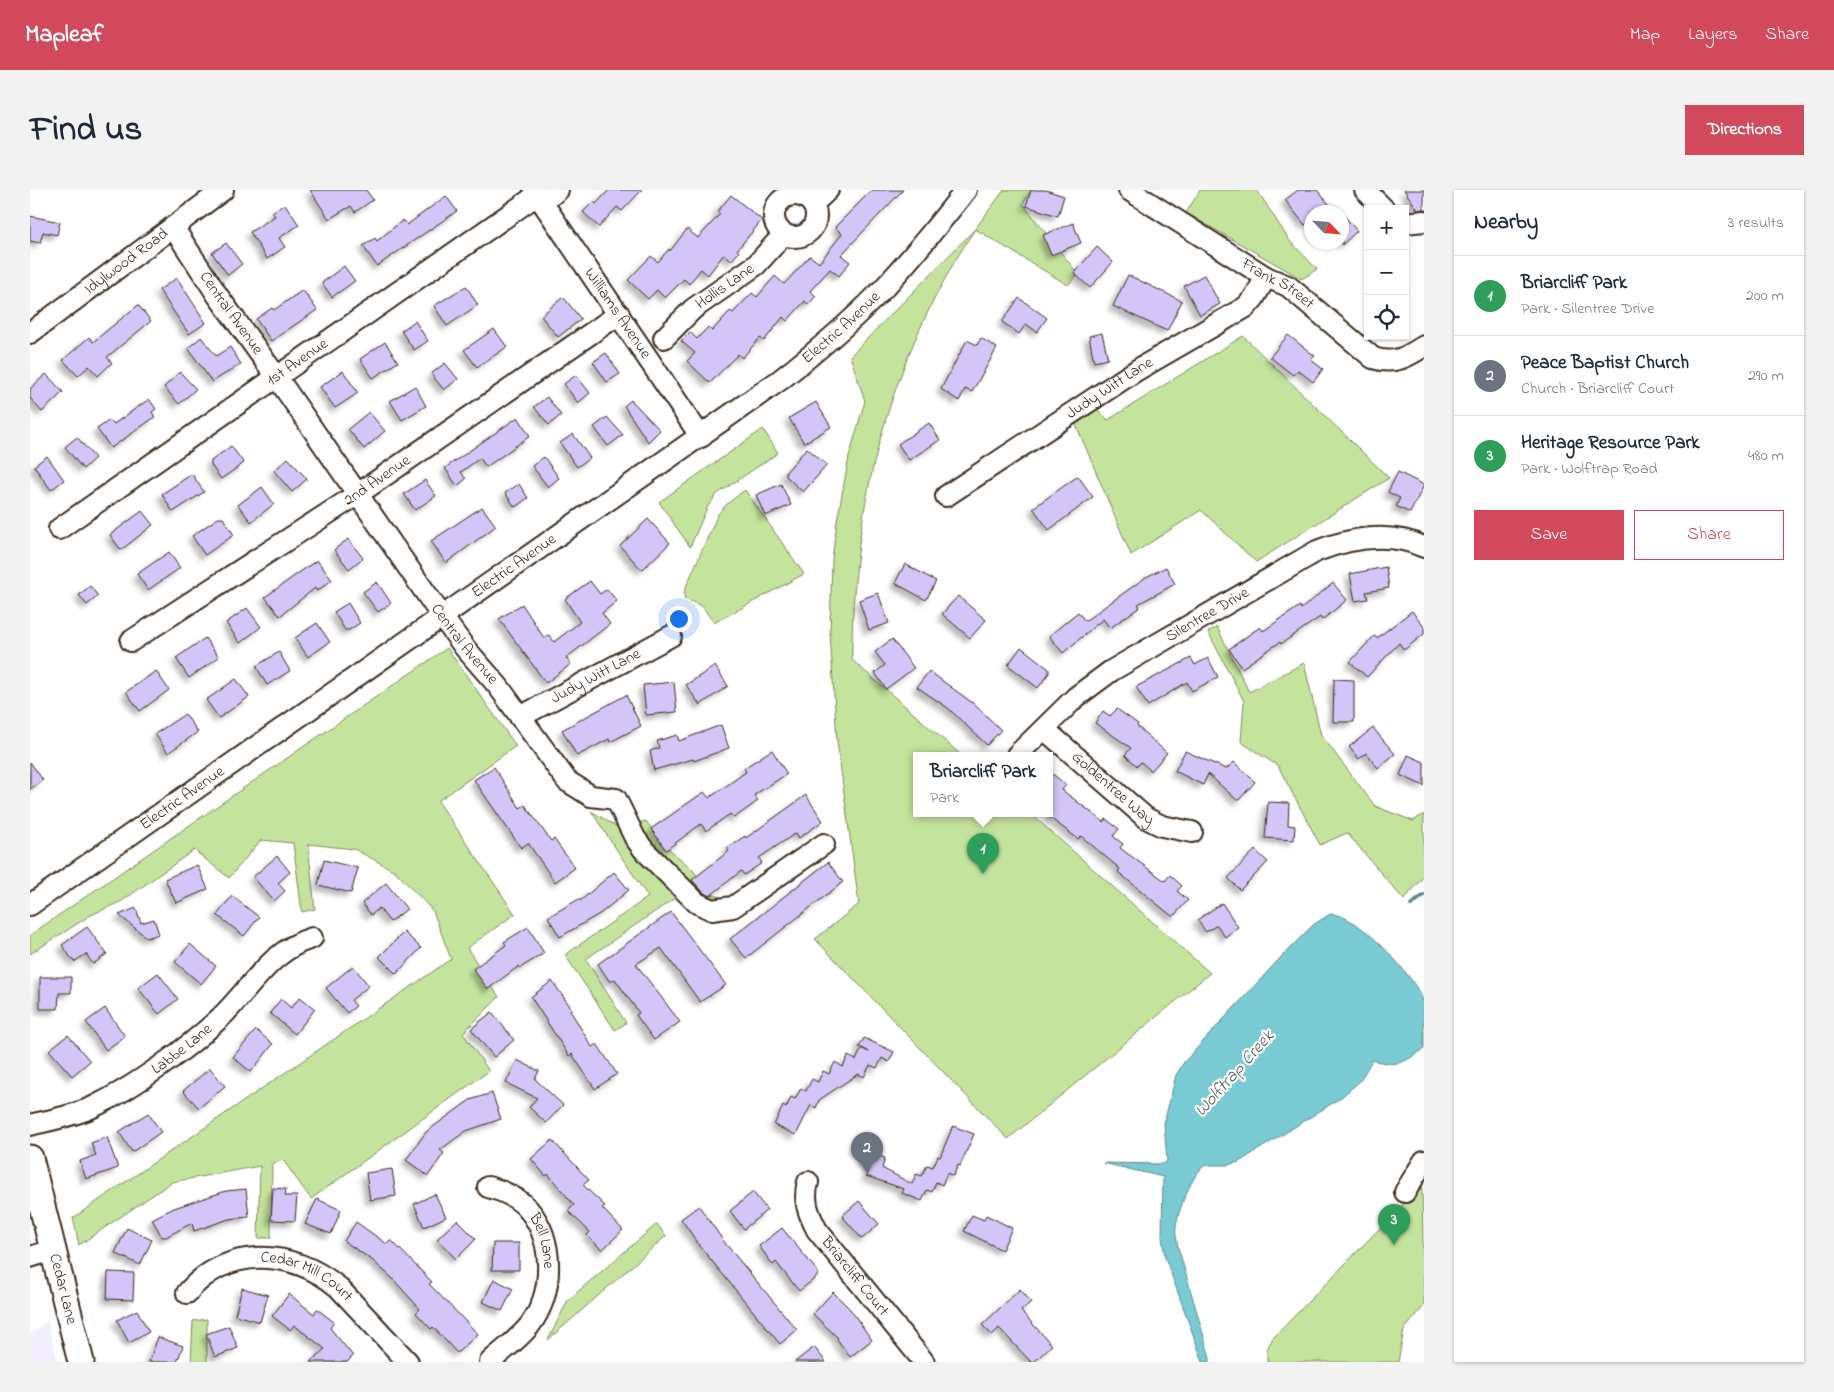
<!DOCTYPE html>
<meta charset="utf-8">
<style>
body{margin:0;font-family:"Indie Flower",sans-serif;background:#f2f2f3;color:#1f2937}
.controls{position:absolute;right:15px;top:15px;display:grid;overflow:hidden;border-radius:0px;box-shadow:0 1px 4px #0004}
.controls button{width:45px;height:45px;display:grid;place-items:center;padding:0;border:0;border-bottom:1px solid #e0e1e3;background:#fff;color:#1f2937;font:25px sans-serif}
.compass{position:absolute;left:1274px;top:15px;width:45px;height:45px;border-radius:50%;background:#fff;box-shadow:0 1px 4px #0004;rotate:116deg}
.you{position:absolute;left:648px;top:428px;width:18px;height:18px;margin:-12px;border:4px solid #fff;border-radius:50%;background:#1a73e8;box-shadow:0 0 0 8px #1a73e833}
.badge{display:grid;place-items:center;width:32px;height:32px;border-radius:50%;background:#d1495b;color:#fff;font-size:16px;font-weight:700}
.pin{position:absolute;translate:-50% -41px;filter:drop-shadow(0 1px 2px #0008)}
.pin::after{content:'';position:absolute;top:26px;width:18px;height:15px;background:inherit;clip-path:polygon(0 0,100% 0,50% 100%)}
.popup{position:absolute;left:883px;top:562px;width:140px;height:65px;box-sizing:border-box;display:grid;place-content:center;border-radius:0px;background:#fff;filter:drop-shadow(0 1px 4px #0005);font-size:16px;white-space:nowrap;color:#747a83}
.popup b{font-size:19px;color:#1f2937}
.popup::after{content:'';position:absolute;left:50%;top:100%;margin-left:-10px;border:10px solid transparent;border-top-color:#fff}
.list{margin:0;padding:0;list-style:none}
h2{display:flex;justify-content:space-between;align-items:center;height:65px;margin:0;padding:0 20px;font-size:21px}
h2 small{font-size:16px;font-weight:400;color:#747a83}
.list li{display:grid;grid-template-columns:32px 1fr auto;gap:15px;align-items:center;box-sizing:border-box;height:80px;padding:0 20px;border-top:1px solid #e0e1e3}
.list b{display:block;font-size:19px;white-space:nowrap}
.list p{margin:0;font-size:16px;white-space:nowrap;color:#747a83}
.list em{font-size:16px;font-style:normal;color:#747a83}
.actions{display:flex;gap:10px;padding:15px 20px}
.actions a{flex:1;padding:11px 0;border:1px solid #d1495b;border-radius:0px;text-align:center;font-size:18px;color:#d1495b}
.actions .main{background:#d1495b;color:#fff}
.icon{flex:none;width:28px;height:28px;fill:none;stroke:currentColor;stroke-width:2;stroke-linecap:round;stroke-linejoin:round}
.map{position:relative;flex:none;width:1394px;height:1172px;overflow:hidden;border-radius:0px}
header{display:flex;align-items:center;gap:30px;box-sizing:border-box;height:70px;padding:0 25px;background:#d1495b;color:#fff}
header strong{font-size:24px}
nav{display:flex;gap:28px;margin-inline-start:auto;font-size:18px}
.intro{display:flex;align-items:center;justify-content:space-between;box-sizing:border-box;height:120px;padding:0 30px}
h1{margin:0;font-size:35px}
.button{padding:12px 22px;border-radius:0px;background:#d1495b;color:#fff;font-size:18px;font-weight:700}
main{display:flex;gap:30px;padding:0 30px}
aside{flex:1;background:#fff;border-radius:0px;box-shadow:0 1px 4px #0004}
.map>svg:first-child{display:block}
.built{fill:#f2eefd}
.green{fill:#c4e49d;stroke:#80875e}
.water{fill:#79cad2;stroke:#608a8a}
.lines{fill:none;stroke-linecap:round;stroke-linejoin:round}
.stream{stroke:#608a8a;stroke-width:4}
.building{fill:#d3c5f7;stroke:#3b2a1e;filter:url(#shadow)}
.minor-casing{stroke:#3b2a1e;stroke-width:24}
.major-casing{stroke:#3b2a1e;stroke-width:29}
.minor{stroke:#fff;stroke-width:20}
.major{stroke:#fff;stroke-width:25}
.labels{text-anchor:middle;dominant-baseline:central;stroke-width:4.5;stroke-linejoin:round;paint-order:stroke}
.street-label{font-size:16px;fill:#3b2a1e;stroke:#fff}
.water-label{font-size:18px;font-style:italic;fill:#4e5a54;stroke:#fff}
</style>
<header>
<strong>Mapleaf</strong>
<nav><a>Map</a><a>Layers</a><a>Share</a></nav>
</header>
<div class="intro"><h1>Find us</h1><a class="button">Directions</a></div>
<main>
<div class="map">
<svg width="1394" height="1172" viewBox="0 0 1394 1172">
<defs>
<filter id="shadow"><feDropShadow dx="-4.5" dy="4.5" stdDeviation="2.5" flood-color="#0004"/></filter>
</defs>
<rect width="100%" height="100%" fill="#fff"/>
<filter id="ink" filterUnits="userSpaceOnUse"><feTurbulence type="fractalNoise" baseFrequency=".02" numOctaves="2"/><feDisplacementMap in="SourceGraphic" scale="10" xChannelSelector="R" yChannelSelector="G"/><feConvolveMatrix kernelMatrix="1 2 1 2 8 2 1 2 1" color-interpolation-filters="sRGB"/></filter>
<g filter="url(#ink)">
<path class="built" d="M17 1131 28 1172H0V1145Z"/>
<path class="green" d="M974 0H1001L993 14 1048 84 1038 95 945 39C860 168 821 316 822 470L931 565H887V623H1000L1180 783 978 949 785 749 829 714 807 551 800 443 802 369 807 331 819 267 835 211 820 166 945 39Z
M1170 0H1227L1259 50 1287 79 1272 89 1156 23Z
M1213 146 1359 288 1226 372 1171 320 1101 365 1044 230 1065 217 1078 230Z
M733 239 748 263 687 304 677 318 660 357 629 312Z
M715 300 774 384 684 433 672 416 654 409 655 399 688 324 697 314Z
M1187 437 1219 502 1274 473 1291 545 1345 616 1383 631 1394 624V686L1374 710 1317 643 1290 655 1248 576 1211 552 1214 511 1178 442Z
M417 458 486 556 408 611 485 724 437 758 469 807 433 843 459 881 281 1009 253 970 242 974 241 1048H228L230 976 142 992 49 1055 43 1028 421 769 403 721 365 681 324 659 278 654 285 719 272 722 263 653 231 650 199 688 164 660 92 711 61 725 0 764V745Z
M561 621 589 638 616 631 630 651 662 679 680 703 697 710 785 656 793 669 707 725 658 699 556 769 596 833 585 840 535 765 618 707Z
M1392 995 1394 1116 1374 1140 1368 1172H1237V1159L1243 1148Z
M627 1034 636 1046 518 1150 538 1110Z
M177 1129V1172H161L163 1131Z"/>
<path class="water" d="M1300 724C1328 723 1383 785 1393 810 1394 820 1394 847 1394 859 1371 874 1370 877 1342 870L1330 891 1309 909 1209 972 1197 975H1176C1163 981 1147 1023 1146 1037 1145 1044 1147 1051 1148 1057L1180 1168V1172H1173L1135 1067 1132 1047 1133 987 1073 973 1133 974 1137 971 1134 933 1146 885 1154 872 1253 765 1283 735Z"/>
<g class="lines">
<path class="stream" d="M1381 715 1394 705"/>
</g>
<path class="building" d="M280 0H336L343 10 325 22 321 16 299 29Z
M579 0H612L592 21 587 17 569 37 553 22 564 11 566 14Z
M842 0H873L811 65 820 72 809 86 800 79 780 101 786 106 778 115 775 111 757 131 753 127 734 151 730 148 712 168 708 164 680 193 657 171 665 163 651 151 660 142 667 149 678 137 682 141 700 121 703 123 722 103 727 107 745 86 754 94 780 66 789 73 812 44 805 37Z
M1001 0H1016L1034 6 1028 26 996 16Z
M1268 0H1287L1306 22H1282V30L1275 35 1255 10Z
M1374 0H1394V19L1388 20Z
M701 5 732 30 707 60 709 62 701 71 694 64 678 85 671 79 659 94 654 89 635 108 627 100 618 109 598 90 621 66 628 72 639 59 640 61 657 39 668 48 690 24 687 22Z
M416 6 427 21 347 76 333 56 345 48 347 51 373 30 377 35Z
M255 14 269 35 249 48 255 57 237 69 220 42 245 26 242 22Z
M1312 23 1327 41 1312 55Z
M0 26 30 32 27 45 13 42 10 53 0 51Z
M1043 33 1051 53 1021 65 1013 45Z
M196 53 212 74 198 85 182 63Z
M1067 57 1083 72 1060 98 1044 83Z
M314 76 325 91 302 107 292 93Z
M1098 85 1152 111 1137 141 1083 116Z
M1174 85 1190 114 1170 125 1154 96Z
M147 88 176 133 159 144 129 100Z
M436 96 448 115 417 136 404 116Z
M273 100 287 120 241 151 226 129 242 118 244 120Z
M533 107 551 129 528 147 511 126Z
M989 108 1017 128 1007 142 996 134 989 144 972 132Z
M108 115 121 131 77 167 82 173 68 186 59 176 48 186 33 170 59 147 63 152Z
M385 131 398 151 384 160 371 141Z
M464 139 477 157 447 177 434 160Z
M1072 143 1078 169 1064 172 1059 146Z
M1258 145 1285 166 1281 170 1293 179 1283 192 1268 180 1263 185 1240 167Z
M171 147 186 166 200 157 211 174 182 192 158 158Z
M951 148 967 158 942 202 935 199 929 211 911 199 937 150 947 155Z
M355 152 368 172 343 188 330 169Z
M576 163 590 184 577 192 563 172Z
M415 173 428 189 414 200 401 184Z
M313 181 328 203 305 218 290 197Z
M150 182 166 199 149 214 134 197Z
M16 184 33 202 12 222 0 208V199Z
M546 185 560 203 548 213 534 194Z
M385 196 396 216 372 230 360 211Z
M517 207 531 225 519 235 504 217Z
M119 209 126 219 122 222 125 227 81 258 67 239 80 230 84 234Z
M601 210 630 240 618 252 594 216Z
M786 212 801 237 774 253 759 228Z
M339 222 355 241 334 259 318 239Z
M488 227 500 246 456 277 450 268 431 282 436 289 427 296 415 278Z
M577 227 593 245 578 256 564 237Z
M899 233 910 250 879 270 868 254Z
M543 244 560 268 547 277 530 253Z
M47 247 65 268 53 279 35 257Z
M201 256 214 273 191 289 181 275V271Z
M777 258 797 275 773 302 756 286V282Z
M17 266 34 290 21 300 4 276Z
M514 267 529 288 518 297 502 276Z
M258 268 277 289 262 302 244 281Z
M1368 282 1394 295 1380 323 1366 316 1370 308 1358 302Z
M162 284 174 302 143 322 132 304Z
M1048 286 1063 307 1019 340 1003 318Z
M395 290 406 306 385 320 374 304Z
M489 294 498 308 485 317 475 303Z
M751 294 761 315 735 326 726 305Z
M232 297 244 314 221 332 208 315Z
M452 317 466 336 416 373 401 351Z
M112 321 123 335 91 360 80 345Z
M188 328H193L204 345 175 365 162 346Z
M618 329 640 353 612 380 590 356Z
M318 349 333 368 319 379 304 360Z
M139 362 150 378 118 400 107 384Z
M287 370 302 390 287 401 285 398 250 426 235 407Z
M875 374 906 391 896 410 865 393Z
M1136 377 1145 394 1108 414 1110 417 1080 438 1073 429 1033 463 1019 446 1048 422 1055 431 1116 387Z
M1356 377 1359 398 1336 402 1338 409 1325 411 1320 384Z
M560 391 570 404 577 399 587 411 572 423 580 434 536 468 541 474 516 493 469 429 492 414 514 448 519 445 524 452 550 432 535 409Z
M347 392 361 413 348 422 333 402Z
M1303 393 1317 410 1292 430 1290 427 1251 454 1250 452 1212 478 1199 459 1230 437 1233 441 1270 416 1271 419Z
M60 396 68 406 57 415 49 405Z
M848 403 859 433 839 440 829 410Z
M928 406 956 430 940 448 912 424Z
M318 413 330 433 319 440H315L304 422Z
M217 418 231 437 210 453 196 433Z
M1382 421 1394 437V444L1374 460 1369 453 1337 487 1320 472 1344 446 1347 448Z
M287 433 300 452 278 467 265 448Z
M175 448 189 467 159 488 146 468Z
M862 449 884 478 856 499 845 483 855 475 845 462Z
M991 457 1019 479V483L1008 498 978 475Z
M249 462 260 481 237 495 226 476Z
M1161 468 1165 475 1178 468 1188 487 1162 501 1157 492 1118 516 1106 497Z
M685 476 698 496 670 515 656 495Z
M126 481 139 500 110 521 96 502Z
M899 481 944 514 971 540 957 555 918 518 887 497Z
M206 489 219 507 189 528 176 510Z
M1304 489 1324 490V532H1303Z
M644 492 647 522 616 525 613 495Z
M596 505 611 536 580 552 579 549 547 566 532 540Z
M1087 519 1108 534 1107 536 1137 563 1121 581 1111 572 1107 576 1095 565 1101 558 1065 533 1073 521 1080 526Z
M155 524 168 542 138 563 125 544Z
M691 535 699 558 664 571 663 569 624 580 620 561 629 558 627 551 647 545 649 551Z
M1343 538 1365 564 1348 578 1336 563 1329 569 1319 557Z
M742 560 757 584 724 605 728 611 704 628 700 624 676 641 671 634 636 660 621 639 674 602 679 608 716 582 714 578Z
M1155 561 1196 579 1204 572 1225 592 1208 611 1178 584 1173 595 1145 581Z
M1378 565 1394 572V596L1370 585Z
M0 572 13 590 0 599Z
M464 577 490 618 495 615 521 651 524 649 545 678 525 692 498 653 491 658 444 590Z
M1019 581 1036 595 1032 600 1074 632 1076 629 1089 639 1083 646 1093 654 1090 658 1135 691 1140 685 1152 696 1147 701 1158 710 1143 727 1088 682 1090 679 1051 646 1048 649 1019 627Z
M776 605 793 631 769 648 766 643 729 668 732 673 714 685 711 681 680 706 674 703 662 690 699 661 697 658 715 646 716 648Z
M1238 612 1259 613 1258 635 1265 636 1264 650 1235 648Z
M1225 660 1238 672 1210 700 1198 688Z
M247 666 260 682 248 693 255 701 244 711 223 687Z
M294 670 328 678 321 703 288 695Z
M798 672 813 692 716 768 700 749Z
M167 675 178 699 146 713 135 689Z
M584 682 599 700 571 723 530 747 518 727 549 709 550 711Z
M356 693 377 719 360 732 349 718 341 725 332 713Z
M202 706 229 727 214 746 187 725Z
M1192 713 1208 737 1195 747 1187 735 1176 742 1167 730Z
M106 718 111 733 124 729 129 744 117 748 89 725Z
M641 722 696 795 670 812 631 758 606 774 650 832 624 850 606 825 609 823 585 789 580 792 568 774Z
M57 737 77 764 63 774 56 764 44 772 32 755Z
M498 737 514 763 490 778 489 776 458 799 443 779 476 755 474 752Z
M374 742 391 758 366 784 349 767Z
M160 754 186 776 171 794 145 772Z
M323 776 339 796 321 810 326 816 317 823 296 798Z
M128 783 148 809 129 824 108 798Z
M10 787H41V803H29L28 819H10Z
M522 791 542 819 540 820 562 857 567 854 587 884 565 899 542 864 539 866 501 807Z
M270 807 285 819 265 844 240 823 251 809 261 818Z
M75 818 95 846 76 860 56 832Z
M462 822 484 850 464 867 441 839Z
M226 840 243 854 221 882 203 867Z
M38 845 60 871 42 886 19 860Z
M834 848 864 862 859 872 852 868 847 878 840 875 834 887 828 884 789 910 786 918 781 915 766 945 744 935 753 916 756 918 761 907 765 909 771 898 776 901 782 889 788 892 793 881 799 884 805 872 813 877 818 866 826 870 832 858 839 862 829 857Z
M487 870 509 881 505 889 533 915 516 933 499 917 507 908 476 893Z
M180 878 195 896 169 918 153 901Z
M462 903 471 929 436 941 410 960 414 963 398 986 376 970 396 942 440 910Z
M118 923 131 942 102 962 89 942Z
M923 936 944 944 930 976 928 975 923 986 917 983 912 995 906 992 902 1002 897 1000 892 1011 872 1003 874 999 836 986 839 977 830 973 834 963 824 959 828 950 850 957 847 965 855 968 852 978 882 994 886 984 892 986 897 975 903 977 908 966 910 967Z
M77 947 88 978 56 989 50 971 66 965 61 953Z
M522 950 559 990 553 995 575 1016 572 1018 593 1040 572 1060 557 1045 560 1042 538 1021 544 1015 518 984 516 986 501 969Z
M362 979 366 1006 340 1010 336 983Z
M243 998 256 999 255 1006H267L265 1031 241 1030Z
M216 999 219 1027 199 1029 164 1041 162 1033 136 1047H132L122 1029 144 1018 196 1001Z
M723 1002 737 1020 714 1039 700 1021Z
M405 1004 416 1027 394 1037 384 1014Z
M287 1009 311 1020 301 1044 275 1034Z
M829 1011 849 1034 832 1049 812 1026Z
M669 1016 695 1053 767 1140 750 1154 672 1059 651 1029Z
M942 1025 954 1030 956 1025 982 1038 972 1060 934 1041Z
M427 1030 446 1049 426 1069 407 1049Z
M326 1032 357 1054 361 1050 402 1092 399 1094 448 1144 427 1163 403 1137 401 1139 386 1123 390 1119 362 1088 342 1070 314 1051Z
M97 1038 122 1050 110 1075 85 1063Z
M752 1038 788 1082V1086L769 1101 746 1072 743 1075 729 1056Z
M463 1053H489V1080H462Z
M78 1082 104 1083 103 1110 77 1109Z
M464 1089 483 1099 472 1121 453 1112Z
M212 1098 238 1105 230 1132 205 1125Z
M990 1099 1001 1112 991 1121 1022 1155 1004 1172H1001L969 1138 962 1145 952 1135Z
M803 1102 820 1119 842 1150 820 1167 807 1149 808 1148 783 1124Z
M259 1104 284 1124 287 1119 304 1132 300 1138 323 1166 317 1172H280L295 1159 264 1135 260 1140 242 1126Z
M107 1120 119 1142 99 1153 87 1130Z
M199 1136 208 1158 185 1167 176 1144Z
M128 1147 153 1156 147 1172H119Z
M784 1157 796 1172H765Z"/>
<g class="lines">
<defs>
<g id="minor">
<path id="s1" d="M504 0 671 247"/>
<path id="s2" d="M1099 0 1236 87 1258 96 1343 168C1364 175 1377 167 1394 156"/>
<path d="M1335 0 1354 19"/>
<circle cx="765" cy="26" r="21"/>
<path d="M513 12 528 0"/>
<path d="M783 14 798 0"/>
<path d="M1375 33 1394 31"/>
<path id="s3" d="M143 37 188 106 246 186 413 428 435 458 468 496 537 591 561 606 586 609 605 648 614 660 667 713 682 720 703 717 794 654"/>
<path id="s4" d="M0 143 193 0"/>
<path id="s5" d="M634 148 663 119 726 75 754 44"/>
<path id="s6" d="M916 306 1107 180 1216 117 1224 108 1236 87"/>
<path id="s7" d="M29 339 507 5"/>
<path id="s8" d="M101 451 328 304 589 124"/>
<path id="s9" d="M490 527 641 446"/>
<path id="s10" d="M1014 539 1116 628 1132 636 1162 642"/>
<path id="s11" d="M987 565 1046 507 1081 481 1287 361C1321 348 1359 341 1394 357"/>
<path id="s12" d="M0 715 750 190C786 162 821 132 853 99 882 68 909 34 936 0"/>
<path id="s13" d="M0 935C21 930 43 926 63 917 105 897 157 859 191 827 221 798 241 760 282 748"/>
<path id="s14" d="M778 992C773 1010 778 1023 787 1040L894 1172"/>
<path id="s15" d="M458 997C473 1001 488 1007 498 1019 525 1050 524 1103 500 1135 489 1149 473 1160 460 1172"/>
<path d="M1375 1002 1394 971"/>
<path d="M0 1067 23 1060"/>
<path id="s16" d="M157 1103C197 1055 263 1059 308 1097L378 1172"/>
</g>
<g id="major">
<path id="s17" d="M0 968 51 1172"/>
</g>
</defs>
<use href="#minor" class="minor-casing"/>
<use href="#major" class="major-casing"/>
<use href="#minor" class="minor"/>
<use href="#major" class="major"/>
</g>
</g>
<g class="labels">
<g class="street-label">
<text stroke="none"><textPath href="#s4" startOffset="120">Idylwood Road</textPath></text>
<text stroke="none"><textPath href="#s2" startOffset="176">Frank Street</textPath></text>
<text stroke="none"><textPath href="#s5" startOffset="80">Hollis Lane</textPath></text>
<text stroke="none"><textPath href="#s3" startOffset="104">Central Avenue</textPath></text>
<text stroke="none"><textPath href="#s1" startOffset="149">Williams Avenue</textPath></text>
<text stroke="none"><textPath href="#s12" startOffset="996">Electric Avenue</textPath></text>
<text stroke="none"><textPath href="#s7" startOffset="291">1st Avenue</textPath></text>
<text stroke="none"><textPath href="#s6" startOffset="196">Judy Witt Lane</textPath></text>
<text stroke="none"><textPath href="#s8" startOffset="294">2nd Avenue</textPath></text>
<text stroke="none"><textPath href="#s12" startOffset="591">Electric Avenue</textPath></text>
<text stroke="none"><textPath href="#s11" startOffset="238">Silentree Drive</textPath></text>
<text stroke="none"><textPath href="#s3" startOffset="509">Central Avenue</textPath></text>
<text stroke="none"><textPath href="#s9" startOffset="86">Judy Witt Lane</textPath></text>
<text stroke="none"><textPath href="#s10" startOffset="91">Goldentree Way</textPath></text>
<text stroke="none"><textPath href="#s12" startOffset="186">Electric Avenue</textPath></text>
<text stroke="none"><textPath href="#s13" startOffset="172">Labbe Lane</textPath></text>
<text stroke="none"><textPath href="#s15" startOffset="82">Bell Lane</textPath></text>
<text stroke="none"><textPath href="#s14" startOffset="110">Briarcliff Court</textPath></text>
<text stroke="none"><textPath href="#s16" startOffset="135">Cedar Mill Court</textPath></text>
<text stroke="none"><textPath href="#s17" startOffset="135">Cedar Lane</textPath></text>
</g>
<g class="water-label">
<text transform="translate(1205 884) rotate(-48)">Wolftrap Creek</text>
</g>
</g>
</svg>
<div class="controls">
<button>+</button>
<button>−</button>
<button><svg class="icon" aria-label="locate" viewBox="0 0 24 24"><circle cx="12" cy="12" r="6"/><path d="M12 2v4M12 18v4M2 12h4M18 12h4"/></svg></button>
</div>
<svg class="compass" viewBox="-18 -18 36 36"><path d="M0-13l5 13h-10z" fill="#e53935"/><path d="M0 13l5-13h-10z" fill="#747a83"/></svg>
<div class="you"></div>
<div class="pin badge" style="left:953px;top:684px;background:#2e9e5b">1</div>
<div class="popup"><b>Briarcliff Park</b>Park</div>
<div class="pin badge" style="left:837px;top:983px;background:#6b7280">2</div>
<div class="pin badge" style="left:1364px;top:1055px;background:#2e9e5b">3</div>
</div>
<aside>
<h2>Nearby<small>3 results</small></h2>
<ul class="list">
<li><span class="badge" style="background:#2e9e5b">1</span><div><b>Briarcliff Park</b><p>Park · Silentree Drive</p></div><em>200 m</em></li>
<li><span class="badge" style="background:#6b7280">2</span><div><b>Peace Baptist Church</b><p>Church · Briarcliff Court</p></div><em>290 m</em></li>
<li><span class="badge" style="background:#2e9e5b">3</span><div><b>Heritage Resource Park</b><p>Park · Wolftrap Road</p></div><em>480 m</em></li>
</ul>
<div class="actions"><a class="main">Save</a><a>Share</a></div>
</aside>
</main>
